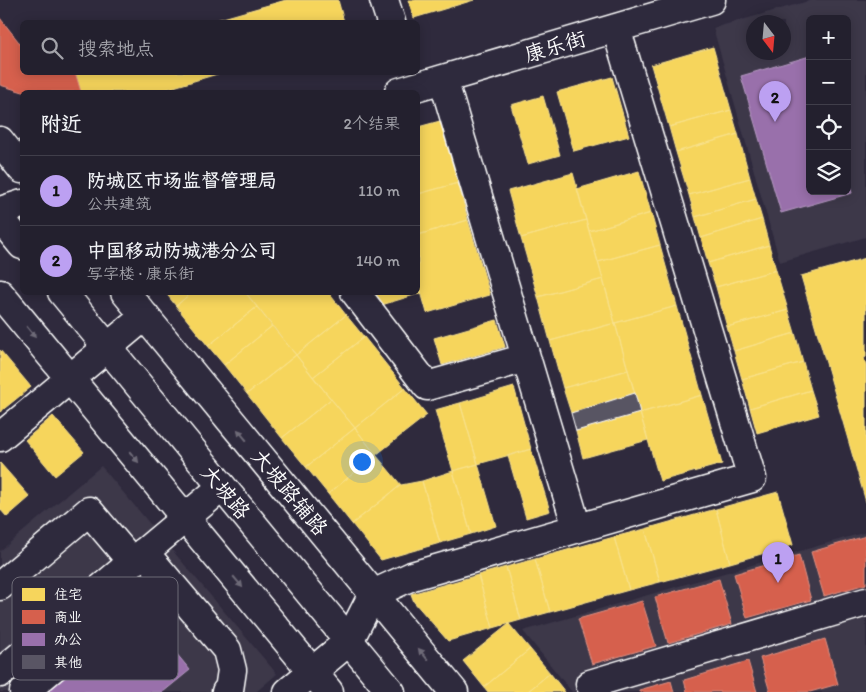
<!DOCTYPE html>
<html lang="zh">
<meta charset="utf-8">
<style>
body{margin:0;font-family:Itim,"LXGW WenKai TC",sans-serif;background:#2f2d3a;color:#f1f3f6}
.controls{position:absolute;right:15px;top:15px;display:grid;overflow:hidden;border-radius:8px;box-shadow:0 2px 12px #0003}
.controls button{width:45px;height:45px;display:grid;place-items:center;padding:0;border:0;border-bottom:1px solid #403e4a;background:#23202e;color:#f1f3f6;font:25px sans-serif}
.compass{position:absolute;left:746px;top:15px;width:45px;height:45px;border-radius:50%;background:#23202e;box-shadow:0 2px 12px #0003;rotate:164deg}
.you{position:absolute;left:361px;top:461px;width:18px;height:18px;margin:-12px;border:4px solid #fff;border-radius:50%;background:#1a73e8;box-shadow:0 0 0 8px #1a73e833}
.badge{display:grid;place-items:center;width:32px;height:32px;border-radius:50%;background:#bca0f2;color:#111;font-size:16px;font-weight:700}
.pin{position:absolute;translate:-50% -41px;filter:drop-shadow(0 1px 2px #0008)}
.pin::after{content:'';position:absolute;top:26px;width:18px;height:15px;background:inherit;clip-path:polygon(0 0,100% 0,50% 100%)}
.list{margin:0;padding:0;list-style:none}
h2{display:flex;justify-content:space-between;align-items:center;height:65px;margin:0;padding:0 20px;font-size:21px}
h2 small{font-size:16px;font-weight:400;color:#a3a3aa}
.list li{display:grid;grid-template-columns:32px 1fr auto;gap:15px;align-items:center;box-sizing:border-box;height:70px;padding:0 20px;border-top:1px solid #403e4a}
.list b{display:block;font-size:19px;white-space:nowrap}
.list p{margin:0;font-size:16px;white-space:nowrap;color:#a3a3aa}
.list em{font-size:16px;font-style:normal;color:#a3a3aa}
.icon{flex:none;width:28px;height:28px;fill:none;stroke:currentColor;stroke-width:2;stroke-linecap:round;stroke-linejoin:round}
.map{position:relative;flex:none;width:866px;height:692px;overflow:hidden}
.search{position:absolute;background:#23202e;box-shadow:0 2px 12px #0003;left:20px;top:20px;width:400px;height:55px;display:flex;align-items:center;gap:12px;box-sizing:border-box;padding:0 18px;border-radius:8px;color:#a3a3aa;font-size:19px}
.panel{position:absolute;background:#23202e;box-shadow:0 2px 12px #0003;left:20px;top:90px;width:400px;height:205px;border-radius:8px}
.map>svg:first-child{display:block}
.built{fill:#3c3749;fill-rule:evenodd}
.homes{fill:#f6d55c;stroke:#f9e28d}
.shops{fill:#d6604d;stroke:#e29082}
.offices{fill:#9970ab;stroke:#b89bc4}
.building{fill:#595564;stroke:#fff}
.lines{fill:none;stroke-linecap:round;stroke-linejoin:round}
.minor-casing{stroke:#fff;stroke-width:31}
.major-casing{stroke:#fff;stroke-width:31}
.minor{stroke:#2f2a3d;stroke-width:28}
.major{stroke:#2f2a3d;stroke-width:28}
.oneway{fill:#6d6a77}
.labels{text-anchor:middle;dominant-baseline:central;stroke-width:5;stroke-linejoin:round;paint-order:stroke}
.street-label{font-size:21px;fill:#fff;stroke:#2f2a3d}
.key{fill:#2f2a3d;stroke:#6d6a77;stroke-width:1}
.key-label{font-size:14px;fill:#fff}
</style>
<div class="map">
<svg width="866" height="692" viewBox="0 0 866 692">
<rect width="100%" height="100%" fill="#2f2a3d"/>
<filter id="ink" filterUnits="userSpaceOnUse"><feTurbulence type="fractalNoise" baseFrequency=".02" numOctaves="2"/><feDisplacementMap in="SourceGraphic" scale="10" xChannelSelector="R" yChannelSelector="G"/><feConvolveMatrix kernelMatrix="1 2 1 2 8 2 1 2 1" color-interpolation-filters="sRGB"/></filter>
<g filter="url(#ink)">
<path class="built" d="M812 0H866V237L780 262 713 28ZM810 19H847V191H810ZM754 22H784V52H754Z
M101 466 277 674 256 692H0V551Z
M866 532V692H572L523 631Z"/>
<path class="homes" d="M286 0H338L344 22H209Z
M408 0H474L414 18Z
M713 47 731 110 669 127 651 65Z
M75 72H224L157 92H81Z
M612 77 629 136 574 151 557 92Z
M543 96 560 155 528 164 511 105Z
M731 110 738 134 676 152 669 127Z
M440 121 458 183 418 194V127Z
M738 134 750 178 689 195 676 152Z
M639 171 651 213 589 231 577 189Z
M573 173 586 220 521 238 508 191Z
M750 178 756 199 695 217 689 195Z
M458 183 468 220 418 235V194Z
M756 199 762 219 701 238 695 217Z
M651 213 660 245 598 262 589 231Z
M762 219 769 245 708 263 701 238Z
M468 220 490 295 427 313 418 281V235Z
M586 220 603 279 538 297 521 238Z
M660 245 677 306 615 323 598 262Z
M769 245 776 270 716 287 708 263Z
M866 258V357L864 358 866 366V502L801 276Z
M776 270 788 310 727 327 716 287Z
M603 279 615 323 550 341 538 297Z
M418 281 421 293 375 307 371 292H418Z
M165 292H192L176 306Z
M192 292H245L257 307 208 346 176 306Z
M245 292H328L346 315 296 355Z
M677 306 702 395 640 413 615 323Z
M257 307 272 326 224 365 208 346Z
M788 310 795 333 734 351 727 327Z
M346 315 364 337 313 377 296 355Z
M497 320 505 347 442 365 434 338Z
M615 323 628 370 563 388 550 341Z
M272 326 296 355 247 394 224 365Z
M795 333 803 362 742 379 734 351Z
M364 337 405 388 355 428 313 377Z
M0 350 31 387 0 412Z
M296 355 331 399 282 438 247 394Z
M803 362 811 390 750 408 742 379Z
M628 370 635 393 571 413 563 388Z
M514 387 531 449 478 464 460 403Z
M405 388 427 415 376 455 355 428Z
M811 390 819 415 757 433 750 408Z
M702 395 722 464 660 481 640 413Z
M331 399 355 428 306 467 282 438Z
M460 403 478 464 453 471 435 410Z
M640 413 648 440 583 458 576 431Z
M53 416 84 452 55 476 25 440Z
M355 428 376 455 328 494 306 467Z
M531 449 550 511 526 518 508 456Z
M376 455 401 485 352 524 328 494Z
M0 463 30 497 7 517 0 509Z
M478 464 496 526 471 534 453 471Z
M453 471 471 534 440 543 422 481Z
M422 481 440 543 381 560 352 524 401 485Z
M778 492 793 545 730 563 716 509Z
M716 509 730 563 660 582 645 529Z
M645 529 660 582 629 590 614 537Z
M614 537 629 590 550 612 535 559Z
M535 559 550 612 521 620 506 567Z
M506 567 521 620 493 628 478 575Z
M478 575 493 628 448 641 414 602 411 594Z
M509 624 530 649 484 687 463 661Z
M530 649 550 673 527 692H488L484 687Z
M550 673 565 692H527Z"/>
<path class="shops" d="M0 18 22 46V72H75L81 92H23L0 85Z
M866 536V584L824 596 811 552Z
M799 555 811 600 747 618 734 574Z
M719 579 732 624 668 643 655 597Z
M642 601 656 646 592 664 578 619Z
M825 639 838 684 810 692H770L760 658Z
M748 661 757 692H687L684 680Z
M671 681 674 692H639V690Z"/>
<path class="offices" d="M810 56V191H847V176L852 193 781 213 741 76Z
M137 606 190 670 163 692H35Z"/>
<path class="building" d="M635 393 640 413 576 431 571 413Z"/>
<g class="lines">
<defs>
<path id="minor" d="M384 0 391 22
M443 79 577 528
M399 92 711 0
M0 141 22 169
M0 211 22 204
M125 292 454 692
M355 292 427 386 526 358
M0 294 329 692
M0 437 145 316
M144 552 227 650 232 670 229 690 226 692
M0 586 89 511 132 562
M0 673 222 487
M24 692 73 651 88 628V599
M288 692 349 641 373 594 412 576 752 478 616 28
M596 692 590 684 866 602"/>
<path id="major" d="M0 218 22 245
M62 292 391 692"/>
</defs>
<use href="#minor" class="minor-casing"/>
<use href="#major" class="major-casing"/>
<use href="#minor" class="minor"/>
<use href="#major" class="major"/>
</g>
<defs><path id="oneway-solid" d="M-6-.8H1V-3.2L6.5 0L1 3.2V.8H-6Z" transform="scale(1.25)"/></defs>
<g class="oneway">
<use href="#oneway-solid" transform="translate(31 332) rotate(51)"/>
<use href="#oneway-solid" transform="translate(242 435) rotate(-130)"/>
<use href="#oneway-solid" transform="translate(134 457) rotate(50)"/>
<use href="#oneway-solid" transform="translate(238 582) rotate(50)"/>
<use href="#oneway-solid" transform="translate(423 654) rotate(-130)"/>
</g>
</g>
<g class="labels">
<g class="street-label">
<text transform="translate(555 46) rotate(-16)">康乐街</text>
<text transform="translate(226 492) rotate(50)">大坡路</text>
<text transform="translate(290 492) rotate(50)">大坡路辅路</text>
</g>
</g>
<rect x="12" y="577" width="166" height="103" rx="8" class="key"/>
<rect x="22" y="588" width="23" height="13" fill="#f6d55c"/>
<rect x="22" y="610" width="23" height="14" fill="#d6604d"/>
<rect x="22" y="633" width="23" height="13" fill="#9970ab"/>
<rect x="22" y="655" width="23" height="14" fill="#595564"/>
<g class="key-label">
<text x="54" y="599">住宅</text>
<text x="54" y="622">商业</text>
<text x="54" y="644">办公</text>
<text x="54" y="667">其他</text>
</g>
</svg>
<div class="controls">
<button>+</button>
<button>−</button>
<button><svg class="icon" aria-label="locate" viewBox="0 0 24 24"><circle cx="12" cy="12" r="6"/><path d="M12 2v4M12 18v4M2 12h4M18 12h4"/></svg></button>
<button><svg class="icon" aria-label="layers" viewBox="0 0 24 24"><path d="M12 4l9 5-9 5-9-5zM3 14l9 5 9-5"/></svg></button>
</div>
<svg class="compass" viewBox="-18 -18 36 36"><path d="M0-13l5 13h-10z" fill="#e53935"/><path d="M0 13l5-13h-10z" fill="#a3a3aa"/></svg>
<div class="you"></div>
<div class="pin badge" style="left:778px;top:583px">1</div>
<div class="pin badge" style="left:775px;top:122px">2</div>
<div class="search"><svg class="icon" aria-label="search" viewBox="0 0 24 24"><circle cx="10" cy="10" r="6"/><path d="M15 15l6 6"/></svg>搜索地点</div>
<section class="panel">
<h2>附近<small>2个结果</small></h2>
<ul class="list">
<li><span class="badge">1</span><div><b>防城区市场监督管理局</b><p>公共建筑</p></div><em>110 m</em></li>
<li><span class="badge">2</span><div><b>中国移动防城港分公司</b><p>写字楼 · 康乐街</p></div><em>140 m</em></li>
</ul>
</section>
</div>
